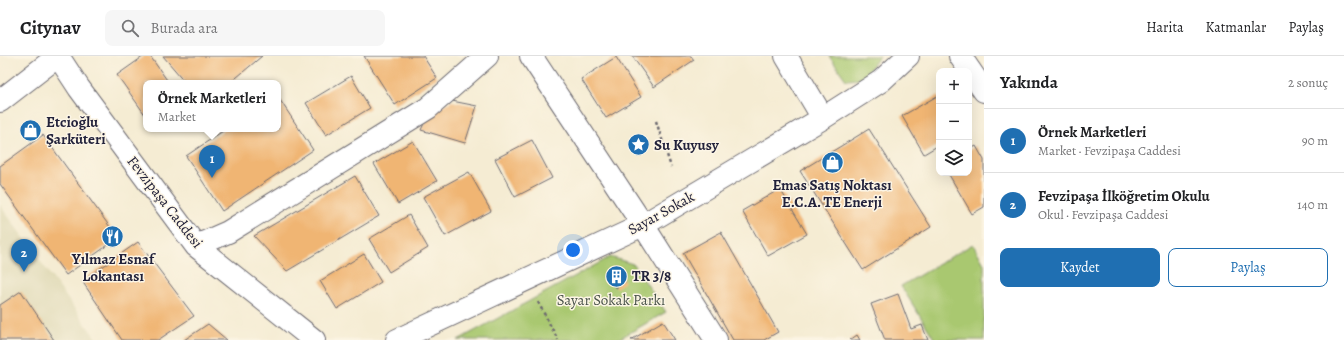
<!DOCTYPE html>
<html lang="tr">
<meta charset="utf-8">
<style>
body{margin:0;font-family:Alegreya,serif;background:#f6f6f6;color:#202124}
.controls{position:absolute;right:12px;top:12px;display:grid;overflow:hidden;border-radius:8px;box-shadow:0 4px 16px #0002}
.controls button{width:36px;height:36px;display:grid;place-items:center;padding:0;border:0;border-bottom:1px solid #e0e0e0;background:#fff;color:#202124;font:20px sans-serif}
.you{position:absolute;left:573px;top:194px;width:14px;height:14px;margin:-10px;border:3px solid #fff;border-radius:50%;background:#1a73e8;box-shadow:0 0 0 6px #1a73e833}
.badge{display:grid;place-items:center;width:26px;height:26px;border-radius:50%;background:#1f6fb2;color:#fff;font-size:13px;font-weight:700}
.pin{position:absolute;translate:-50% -33px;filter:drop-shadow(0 1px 2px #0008)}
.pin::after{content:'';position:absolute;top:21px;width:14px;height:12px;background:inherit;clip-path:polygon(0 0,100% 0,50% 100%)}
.popup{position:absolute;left:143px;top:24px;width:138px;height:52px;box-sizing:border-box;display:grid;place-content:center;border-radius:8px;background:#fff;filter:drop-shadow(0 1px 3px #0005);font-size:13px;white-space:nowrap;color:#757577}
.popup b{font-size:15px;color:#202124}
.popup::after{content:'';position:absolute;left:50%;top:100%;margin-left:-8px;border:8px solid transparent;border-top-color:#fff}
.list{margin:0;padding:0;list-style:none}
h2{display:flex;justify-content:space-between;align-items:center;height:52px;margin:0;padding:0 16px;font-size:17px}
h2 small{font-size:13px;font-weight:400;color:#757577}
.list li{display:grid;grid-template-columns:26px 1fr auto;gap:12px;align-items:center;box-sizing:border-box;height:64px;padding:0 16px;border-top:1px solid #e0e0e0}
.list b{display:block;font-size:15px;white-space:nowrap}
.list p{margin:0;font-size:13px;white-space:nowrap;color:#757577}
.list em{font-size:13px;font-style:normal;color:#757577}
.actions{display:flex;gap:8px;padding:12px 16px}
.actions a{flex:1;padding:9px 0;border:1px solid #1f6fb2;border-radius:8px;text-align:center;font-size:14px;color:#1f6fb2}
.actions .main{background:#1f6fb2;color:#fff}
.icon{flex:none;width:22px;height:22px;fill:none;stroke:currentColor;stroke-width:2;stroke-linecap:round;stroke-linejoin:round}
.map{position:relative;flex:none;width:984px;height:284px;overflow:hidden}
header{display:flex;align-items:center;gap:24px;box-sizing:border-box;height:56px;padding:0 20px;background:#fff;border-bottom:1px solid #e0e0e0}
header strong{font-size:19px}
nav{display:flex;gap:22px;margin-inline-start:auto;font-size:14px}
.search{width:280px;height:36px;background:#f6f6f6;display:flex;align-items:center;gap:10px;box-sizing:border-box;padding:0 14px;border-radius:8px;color:#757577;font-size:15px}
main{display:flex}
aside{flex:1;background:#fff}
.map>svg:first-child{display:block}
.built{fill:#e2dcba}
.green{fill:#a9c870;stroke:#667556}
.building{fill:#f0b573}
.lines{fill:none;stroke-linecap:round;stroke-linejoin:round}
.minor-casing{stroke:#6c6970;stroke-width:24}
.path{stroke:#6c6970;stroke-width:2.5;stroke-dasharray:3 3;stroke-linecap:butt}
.minor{stroke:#fff;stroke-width:22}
.labels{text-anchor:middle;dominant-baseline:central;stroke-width:3;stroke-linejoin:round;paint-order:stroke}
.poi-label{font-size:15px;font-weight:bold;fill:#22223b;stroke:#fcf5e5;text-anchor:start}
.street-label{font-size:15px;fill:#22223b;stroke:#fcf5e5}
.park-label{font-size:15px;fill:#4a544b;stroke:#fcf5e5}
</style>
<header>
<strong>Citynav</strong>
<div class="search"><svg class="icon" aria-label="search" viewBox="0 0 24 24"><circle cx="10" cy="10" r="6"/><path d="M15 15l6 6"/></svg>Burada ara</div>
<nav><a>Harita</a><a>Katmanlar</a><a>Paylaş</a></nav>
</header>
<main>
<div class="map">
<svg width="984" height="284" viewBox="0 0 984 284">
<rect width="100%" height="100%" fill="#fcf5e5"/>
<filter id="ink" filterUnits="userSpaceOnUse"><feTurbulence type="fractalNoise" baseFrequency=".025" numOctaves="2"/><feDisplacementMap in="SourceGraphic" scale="8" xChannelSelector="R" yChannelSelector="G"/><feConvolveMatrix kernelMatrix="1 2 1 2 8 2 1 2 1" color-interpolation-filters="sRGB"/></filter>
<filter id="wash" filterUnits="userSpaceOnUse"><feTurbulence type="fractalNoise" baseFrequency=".012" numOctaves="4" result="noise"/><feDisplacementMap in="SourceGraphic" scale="16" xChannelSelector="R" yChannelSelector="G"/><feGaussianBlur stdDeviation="0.9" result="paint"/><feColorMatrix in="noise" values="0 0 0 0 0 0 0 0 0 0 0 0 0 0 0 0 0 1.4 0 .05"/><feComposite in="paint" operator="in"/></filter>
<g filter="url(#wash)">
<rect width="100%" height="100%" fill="#f5ecd3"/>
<path class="built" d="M0 149 97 284H0Z"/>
<path class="green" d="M829 0H880L862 23 846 24Z
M973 188 984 208V284H935L901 230Z
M610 201 633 208 666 256 617 284H458Z"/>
<g id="blocks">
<path class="building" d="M144 0H150L169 27H146V60L117 19Z
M163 0H262L230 27H186Z
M364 0H423L437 22 395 49Z
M632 0H691L694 4 654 31Z
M616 1 641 41 606 62 581 23Z
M351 20 370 52 326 79 306 47Z
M939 39V89L924 98 902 60Z
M278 41 313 94 222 155 186 100 226 73H278Z
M452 45 477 50 465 87 421 74 429 57Z
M869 73 931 171 863 214 800 115Z
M43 79 118 182 66 219 0 128V110Z
M532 84 552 122 515 141 495 103Z
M413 85 437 125 398 148 374 108Z
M976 90 984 104V151L972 158 948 117H969V94Z
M469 116 491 155 445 180 423 141Z
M355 120 379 160 287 215 254 180Z
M780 133 807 178 768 200 742 155Z
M409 159 428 192 389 216 369 183Z
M721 176 778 276 764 284H733L683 197Z
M138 186 194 260 158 284H122L82 225Z
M364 198 381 226 337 253 320 225Z
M616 210 625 226 616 232 607 214Z
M21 235 54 284H0V249Z
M898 238 911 273 922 269 928 284H885L871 248Z
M663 265 675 284H631Z
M208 268 227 284H184Z
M857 279 860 284H850Z"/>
</g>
</g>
<g filter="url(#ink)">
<use href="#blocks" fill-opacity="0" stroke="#6c6970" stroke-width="1"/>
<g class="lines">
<defs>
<path id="minor" d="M58 0 79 32 196 190 314 284
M531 0 643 169 716 284
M786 0 823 62
M960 0 984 35
M0 45 58 0
M196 190 228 176 428 52 487 0
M397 284 643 169 823 62 881 25 908 0"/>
</defs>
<use href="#minor" class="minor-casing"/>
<path class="path" d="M656 65 671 111
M538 246 558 284"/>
<use href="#minor" class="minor"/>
</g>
</g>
<defs>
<symbol id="shop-disc" viewBox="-11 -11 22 22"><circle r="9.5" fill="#1f6fb2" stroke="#fcf5e5"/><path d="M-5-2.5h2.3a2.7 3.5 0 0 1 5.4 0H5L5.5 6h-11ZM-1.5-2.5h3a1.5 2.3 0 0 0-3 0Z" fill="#fff"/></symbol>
<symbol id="sight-disc" viewBox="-11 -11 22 22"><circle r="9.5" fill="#1f6fb2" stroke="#fcf5e5"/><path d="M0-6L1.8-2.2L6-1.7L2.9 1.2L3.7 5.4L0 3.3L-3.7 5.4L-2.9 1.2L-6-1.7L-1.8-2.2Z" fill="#fff"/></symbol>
<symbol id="restaurant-disc" viewBox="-11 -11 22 22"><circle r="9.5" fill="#1f6fb2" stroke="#fcf5e5"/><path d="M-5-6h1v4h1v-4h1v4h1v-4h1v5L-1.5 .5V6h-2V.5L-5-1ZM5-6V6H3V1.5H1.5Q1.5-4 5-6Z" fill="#fff"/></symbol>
<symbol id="building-disc" viewBox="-11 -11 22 22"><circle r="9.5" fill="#1f6fb2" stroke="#fcf5e5"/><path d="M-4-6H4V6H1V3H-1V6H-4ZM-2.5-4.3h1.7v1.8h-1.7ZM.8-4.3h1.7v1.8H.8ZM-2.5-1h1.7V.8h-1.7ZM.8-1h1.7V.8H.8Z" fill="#fff"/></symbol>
</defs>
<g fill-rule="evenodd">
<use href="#shop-disc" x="18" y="62" width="25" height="25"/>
<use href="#sight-disc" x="626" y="76" width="25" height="25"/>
<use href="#shop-disc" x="820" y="94" width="25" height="25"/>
<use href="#restaurant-disc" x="100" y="168" width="25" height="25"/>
<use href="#building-disc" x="604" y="208" width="25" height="25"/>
</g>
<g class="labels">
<g class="poi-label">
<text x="46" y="66">Etcioğlu<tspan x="46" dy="17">Şarküteri</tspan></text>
<text x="654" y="89">Su Kuyusy</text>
<text x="832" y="129" text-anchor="middle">Emas Satış Noktası<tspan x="832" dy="17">E.C.A. TE Enerji</tspan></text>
<text x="113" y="203" text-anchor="middle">Yılmaz Esnaf<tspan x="113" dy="17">Lokantası</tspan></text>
<text x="632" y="220">TR 3/8</text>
</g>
<g class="street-label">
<text transform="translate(165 146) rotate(52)">Fevzipaşa Caddesi</text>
<text transform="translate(661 157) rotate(-29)">Sayar Sokak</text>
</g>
<g class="park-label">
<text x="611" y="244">Sayar Sokak Parkı</text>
</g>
</g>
</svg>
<div class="controls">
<button>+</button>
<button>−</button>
<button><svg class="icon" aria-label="layers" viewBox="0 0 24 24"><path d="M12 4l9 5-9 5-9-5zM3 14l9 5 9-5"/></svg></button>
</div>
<div class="you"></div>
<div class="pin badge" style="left:212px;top:122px">1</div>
<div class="popup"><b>Örnek Marketleri</b>Market</div>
<div class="pin badge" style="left:24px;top:216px">2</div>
</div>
<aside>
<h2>Yakında<small>2 sonuç</small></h2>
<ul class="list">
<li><span class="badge">1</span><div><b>Örnek Marketleri</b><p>Market · Fevzipaşa Caddesi</p></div><em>90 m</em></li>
<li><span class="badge">2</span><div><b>Fevzipaşa İlköğretim Okulu</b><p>Okul · Fevzipaşa Caddesi</p></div><em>140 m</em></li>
</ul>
<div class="actions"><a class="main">Kaydet</a><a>Paylaş</a></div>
</aside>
</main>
